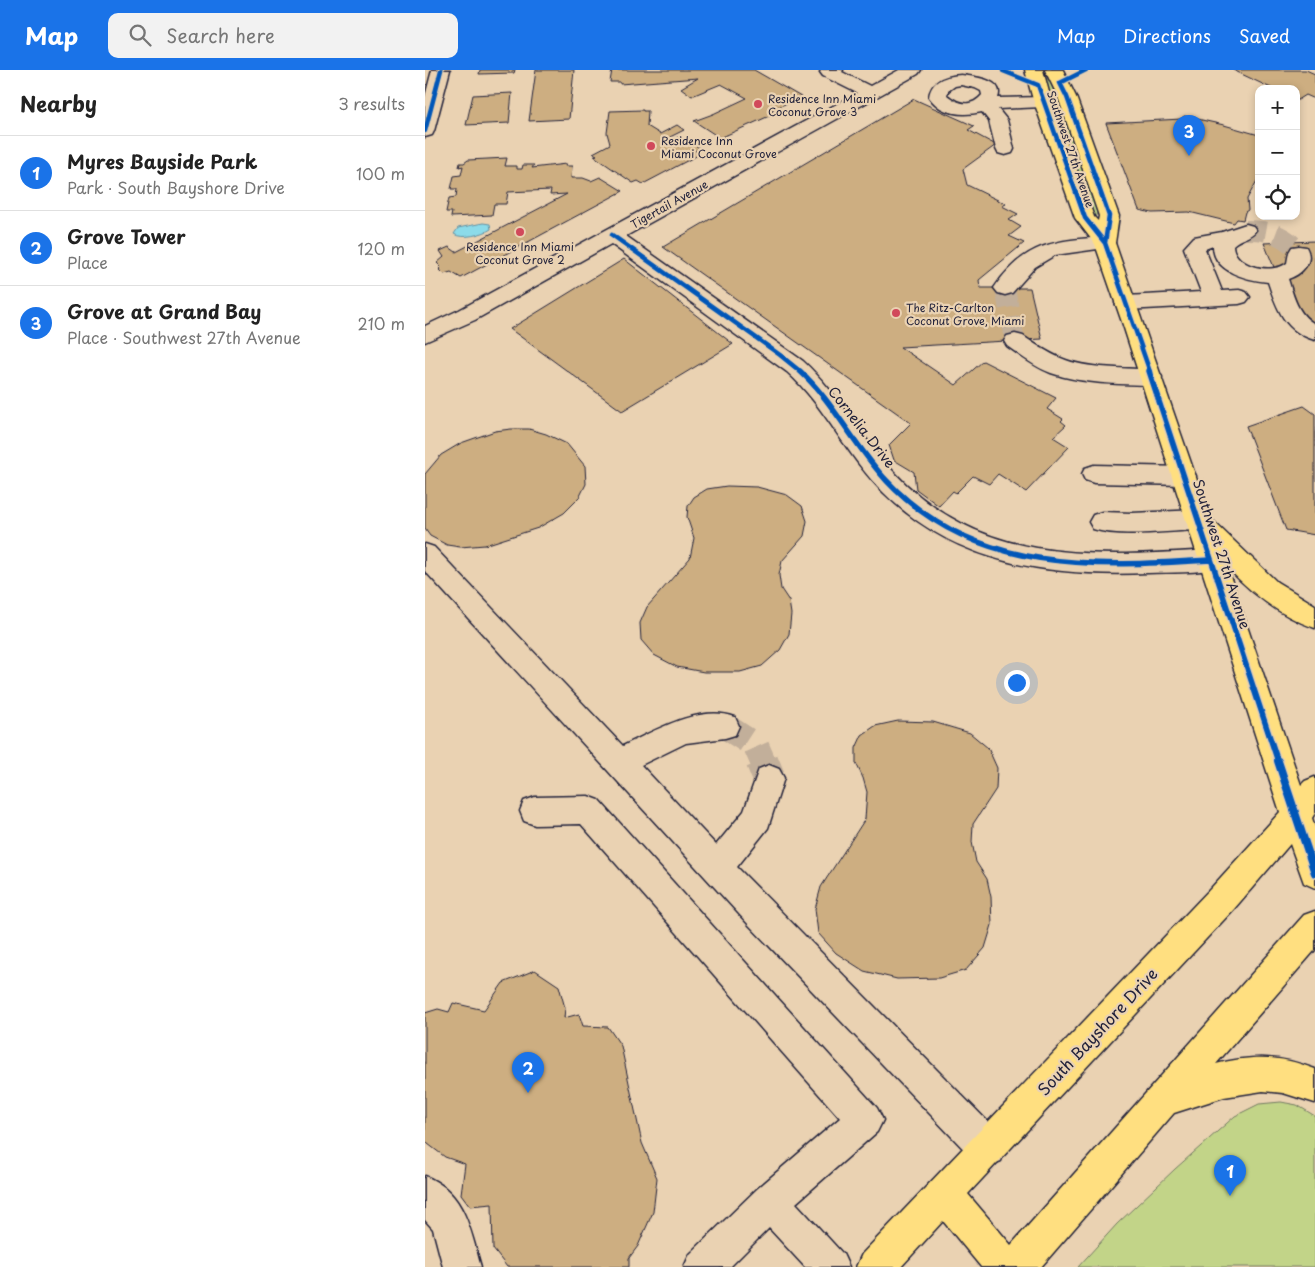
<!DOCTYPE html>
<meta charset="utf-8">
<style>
body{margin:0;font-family:"Playpen Sans",sans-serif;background:#f2f2f2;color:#222}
.controls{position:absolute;right:15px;top:15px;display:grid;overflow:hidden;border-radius:10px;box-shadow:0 2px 8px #0003}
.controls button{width:45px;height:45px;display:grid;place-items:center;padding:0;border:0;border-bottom:1px solid #e0e0e0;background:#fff;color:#222;font:25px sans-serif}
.you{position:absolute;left:591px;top:612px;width:18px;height:18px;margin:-12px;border:4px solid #fff;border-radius:50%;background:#1a73e8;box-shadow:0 0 0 8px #1a73e833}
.badge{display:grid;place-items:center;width:32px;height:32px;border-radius:50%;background:#1a73e8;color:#fff;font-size:16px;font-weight:700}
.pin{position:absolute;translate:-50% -41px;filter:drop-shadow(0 1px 2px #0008)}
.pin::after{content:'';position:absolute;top:26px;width:18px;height:15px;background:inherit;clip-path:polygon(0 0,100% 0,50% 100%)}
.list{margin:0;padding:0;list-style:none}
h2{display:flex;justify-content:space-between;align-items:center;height:65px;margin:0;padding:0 20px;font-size:21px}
h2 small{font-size:16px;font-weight:400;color:#767676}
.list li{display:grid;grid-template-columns:32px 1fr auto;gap:15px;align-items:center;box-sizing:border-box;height:75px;padding:0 20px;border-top:1px solid #e0e0e0}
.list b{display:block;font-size:19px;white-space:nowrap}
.list p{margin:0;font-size:16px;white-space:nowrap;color:#767676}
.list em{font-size:16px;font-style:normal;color:#767676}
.icon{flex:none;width:28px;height:28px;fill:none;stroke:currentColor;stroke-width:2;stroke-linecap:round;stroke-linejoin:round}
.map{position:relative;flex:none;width:890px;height:1197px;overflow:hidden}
header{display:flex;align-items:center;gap:30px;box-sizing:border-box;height:70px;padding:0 25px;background:#1a73e8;color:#fff}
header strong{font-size:24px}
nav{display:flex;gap:28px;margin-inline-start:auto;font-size:18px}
.search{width:350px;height:45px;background:#f2f2f2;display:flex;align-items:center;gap:12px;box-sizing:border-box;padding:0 18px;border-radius:10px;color:#767676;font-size:19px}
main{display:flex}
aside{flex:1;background:#fff}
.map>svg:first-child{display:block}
.green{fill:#c2d488;stroke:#727b62}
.water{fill:#8cdbe9;stroke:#6291a3}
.building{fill:#cdae81;stroke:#22223b}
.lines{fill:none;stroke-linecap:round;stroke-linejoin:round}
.minor-tunnel-far2{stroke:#c2af9a;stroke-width:20;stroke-dasharray:20 10;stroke-linecap:butt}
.minor-tunnel-far1{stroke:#c2af9a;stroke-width:26;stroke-dasharray:26 12;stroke-linecap:butt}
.minor-tunnel{stroke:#c2af9a;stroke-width:33;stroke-dasharray:33 16;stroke-linecap:butt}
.minor-casing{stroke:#22223b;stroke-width:3}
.major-casing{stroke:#22223b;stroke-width:3}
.minor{fill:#ead2b2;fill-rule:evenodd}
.major{fill:#ffdf80;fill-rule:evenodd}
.cycleway-far2-casing{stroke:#ead2b2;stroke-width:7}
.cycleway-far1-casing{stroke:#ead2b2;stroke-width:9}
.cycleway-casing{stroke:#ead2b2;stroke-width:11}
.cycleway-far2{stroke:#0057b8;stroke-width:4.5}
.cycleway-far1{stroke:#0057b8;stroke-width:5.5}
.cycleway{stroke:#0057b8;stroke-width:8}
.poi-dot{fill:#d1495b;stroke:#ead2b2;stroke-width:2}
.labels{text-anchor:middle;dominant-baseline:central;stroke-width:4.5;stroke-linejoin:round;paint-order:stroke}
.far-poi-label{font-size:11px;fill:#22223b;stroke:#ead2b2;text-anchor:start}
.far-street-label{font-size:11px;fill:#22223b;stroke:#ead2b2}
.street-label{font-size:14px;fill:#22223b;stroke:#ead2b2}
.near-street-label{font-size:16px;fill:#22223b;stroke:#ead2b2}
</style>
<header>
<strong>Map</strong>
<div class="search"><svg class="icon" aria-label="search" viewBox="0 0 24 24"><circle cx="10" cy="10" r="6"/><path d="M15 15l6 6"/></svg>Search here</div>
<nav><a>Map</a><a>Directions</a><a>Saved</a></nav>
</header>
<main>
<aside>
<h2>Nearby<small>3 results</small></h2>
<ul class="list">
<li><span class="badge">1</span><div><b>Myres Bayside Park</b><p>Park · South Bayshore Drive</p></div><em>100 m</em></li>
<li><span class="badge">2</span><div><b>Grove Tower</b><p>Place</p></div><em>120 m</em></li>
<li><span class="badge">3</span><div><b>Grove at Grand Bay</b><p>Place · Southwest 27th Avenue</p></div><em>210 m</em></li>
</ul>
</aside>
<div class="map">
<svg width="890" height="1197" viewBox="0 0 890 1197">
<rect width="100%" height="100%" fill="#ead2b2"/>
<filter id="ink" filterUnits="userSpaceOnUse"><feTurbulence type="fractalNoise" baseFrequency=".02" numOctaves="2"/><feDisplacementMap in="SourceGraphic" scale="10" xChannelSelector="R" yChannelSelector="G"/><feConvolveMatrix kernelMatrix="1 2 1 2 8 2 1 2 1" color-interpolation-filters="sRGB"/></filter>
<g filter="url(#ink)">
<path class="green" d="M619 9H625L631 18 671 134 672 143 669 150 633 53Z
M856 1032 872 1035 890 1046V1197H653L692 1154 750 1099 810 1046 834 1034Z"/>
<path class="water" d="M58 153 65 154 66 159C59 164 36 170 29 164L33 158Z"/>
<path class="building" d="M55 0H90L89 3 54 4Z
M111 0H149L144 49 104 51Z
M187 0H329L376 27 344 41 351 43 295 68 269 51 288 44 322 28 296 14 267 26 256 18 273 8 195 14V12H185Z
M808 0H881L890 4V29L881 25 873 30H871V19H848Z
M87 23 84 53 41 55 48 25Z
M489 29 549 56 543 60 571 75 538 99 542 115 581 134 577 136 593 144 584 150 596 157 584 166 599 173 554 210 555 218H605L617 269 475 277 531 315 558 291 631 328 622 339 638 349 636 351 641 355 628 367 644 377 601 422 573 404 564 414 548 406 531 423 528 421 514 436 491 419 489 402 469 390 464 375 486 353 238 177Z
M218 40V41H223L222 56 235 64 252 55 259 60 245 67 249 70 253 67 258 71 260 69 275 78 270 81 275 84 218 114 213 111 208 113 169 86 172 85 168 83 185 74 182 63 185 41Z
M759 46 799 55 834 65V107L822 129 823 140 820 142 818 150 812 149 809 153 764 142 727 143 714 140 681 53 757 49Z
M82 88 80 96H92V99H97L98 95H109L107 98 141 94 140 96H147L146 108H158L166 111 175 107 198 121 36 208 26 202 19 204 14 199 16 197 12 193 19 187 15 181 24 177 31 182 142 124 125 125 126 120 83 122 81 134H69L67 145 26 147 27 142H21L24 128 31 127 32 119H26L29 106 36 105 38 96 34 97 35 93H39L43 90Z
M890 171V257L872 253 839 173Z
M199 189 308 274 197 341 85 259Z
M879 336 890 344V465L861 460 821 356Z
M86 359H104L121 364 142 374 160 396 161 414 154 428 139 443 113 458 60 475 35 477 22 475 5 466 0 459V404L16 385 36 373 70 361Z
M302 416 332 417 362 425 377 436 382 451 379 466 357 491 354 505 356 519 364 531 366 544 364 564 355 580 337 596 315 602H279L252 597 229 585 216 570 215 553 222 537 265 488 269 468 262 447 263 436 269 427 282 419Z
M473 651 508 652 545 663 563 678 572 698 571 719 548 754 547 772 551 792 562 809 566 827 567 855 560 878 541 900 514 908 472 909 439 901 411 883 393 863 390 839 396 817 440 749 442 722 438 708 431 693V678L437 665 450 656Z
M110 900 134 916 140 938 139 948 154 944 158 956 183 957 196 976 217 1073 232 1108 228 1142 213 1176 204 1188V1197H82L68 1179 67 1134 45 1136 36 1124 40 1094 20 1087 3 1074 0 1070V943L13 939 24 942 28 933 59 940 78 913Z"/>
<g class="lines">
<path class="minor-tunnel-far2" d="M821 160C843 160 860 164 874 182
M580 218 590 271"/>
<path class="minor-tunnel-far1" d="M300 656 331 676 338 692"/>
<path class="minor-tunnel" d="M337 691 344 708"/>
<defs>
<path id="minor" d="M7 0H25L9 61 7 65 0 67V27Z
M397 0H418L417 2 445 16 474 0H496L493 4 201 166 378 291C413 323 435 366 467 400 555 496 668 487 786 480L795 483 799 490 795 497C773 504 747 502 723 503 626 507 532 495 459 423 422 387 401 337 362 302L186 174 50 250 0 272V256L34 240 432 23 398 6 395 2Z
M536 5C549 7 580 9 573 28L618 27 624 28 627 32 624 36 618 37 573 39 582 50 589 79 587 83 580 85 573 83 571 79 564 51 557 42C538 46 516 45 504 27 506 10 521 6 536 5ZM536 15 550 18 556 21 557 25C546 38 533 34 522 25L523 21 530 16Z
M821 154 828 156 831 160C826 168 815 168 808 175 809 197 847 205 862 193L864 182 867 177 874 176 881 177C890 192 876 205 863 209 869 227 872 244 890 254V270C860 262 852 239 843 212 822 210 788 202 788 176L780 179 797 221 814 220 821 222 825 227 821 232 814 234 701 240 693 238 690 233 693 228 701 226 776 222 759 178 769 167 797 162Z
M680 167 687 169 690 173 687 177 630 185 610 197 587 223 580 225 573 223 569 218C599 173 631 170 680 167Z
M590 264 598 266C633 290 648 296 691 298 706 299 720 298 734 302L737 307 734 312 726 315C692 314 658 314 626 303 610 297 596 286 582 276L579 271 582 266Z
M669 395 759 397 768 400 771 406 768 412 759 415 669 413 660 410 657 404 660 398Z
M773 440 782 443 785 450 782 457 773 460C742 461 698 468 668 459L664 452 668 445 677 442 707 443Z
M0 474 9 477 198 676C229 661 275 634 310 647L314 656 310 665 300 668 261 673 216 695 291 775 319 741 334 699 344 695 354 699 359 708 343 758 312 797 576 1065 581 1078 576 1091 563 1096 550 1091 324 855 0 501Z
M163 726 174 730 452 1038 458 1050 452 1062 371 1133 418 1184 424 1197H380L344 1158 305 1197H259L265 1184 332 1119 415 1048 156 754 110 755 99 751 95 741 99 731 110 727Z
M0 1106C40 1122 45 1159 56 1197H18L8 1159 0 1150Z"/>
<path id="major" d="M600 0H618L625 26 669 147 673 151 674 146 633 27 620 0H638L651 27 694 146 690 173 785 448 852 512 890 535V558C855 546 827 524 802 497L876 715 880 711 890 707V743L887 748 890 757V818L879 813 865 774 809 839 543 1124 586 1175 879 845 890 841V880L791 994C828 985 854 985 890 999V1033L858 1023 838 1021 799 1027 749 1043 616 1197H556L518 1151 476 1197H431L437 1184 787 817 855 742 698 255 670 174 650 148 607 26Z"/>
</defs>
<use href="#minor" class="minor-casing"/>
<use href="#major" class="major-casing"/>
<use href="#minor" class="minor"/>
<use href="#major" class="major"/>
<defs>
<path id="cycleway-far2" d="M661 0 635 13 642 27 684 146 680 173
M578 1 613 15 660 148 680 173 725 302
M0 61 16 0
M187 165 355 285 376 302"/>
<path id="cycleway-far1" d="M375 301C408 331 430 377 462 411 549 504 670 497 786 490
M724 301 853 692"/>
<path id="cycleway" d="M853 691 890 803"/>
</defs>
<use href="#cycleway-far2" class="cycleway-far2-casing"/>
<use href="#cycleway-far1" class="cycleway-far1-casing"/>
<use href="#cycleway" class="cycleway-casing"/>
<use href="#cycleway-far2" class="cycleway-far2"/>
<use href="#cycleway-far1" class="cycleway-far1"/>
<use href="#cycleway" class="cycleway"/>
</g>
</g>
<g class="poi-dot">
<circle cx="333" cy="34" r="5"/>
<circle cx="226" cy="76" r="5"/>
<circle cx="95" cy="162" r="5"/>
<circle cx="471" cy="243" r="5"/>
</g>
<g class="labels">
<g class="far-poi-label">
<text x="343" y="28">Residence Inn Miami<tspan x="343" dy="13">Coconut Grove 3</tspan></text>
<text x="236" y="70">Residence Inn<tspan x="236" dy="13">Miami Coconut Grove</tspan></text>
<text x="95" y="176" text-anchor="middle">Residence Inn Miami<tspan x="95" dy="13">Coconut Grove 2</tspan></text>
<text x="481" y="237">The Ritz-Carlton<tspan x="481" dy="13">Coconut Grove, Miami</tspan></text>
</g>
<g class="far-street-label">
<text transform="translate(646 79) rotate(71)">Southwest 27th Avenue</text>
<text transform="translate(244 134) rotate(-29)">Tigertail Avenue</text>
</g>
<g class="street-label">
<text transform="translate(437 357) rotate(52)">Cornelia Drive</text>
<text transform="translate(797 484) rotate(72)">Southwest 27th Avenue</text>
</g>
<g class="near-street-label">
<text transform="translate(672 961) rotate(-47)">South Bayshore Drive</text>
</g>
</g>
</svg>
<div class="controls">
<button>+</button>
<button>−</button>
<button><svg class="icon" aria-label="locate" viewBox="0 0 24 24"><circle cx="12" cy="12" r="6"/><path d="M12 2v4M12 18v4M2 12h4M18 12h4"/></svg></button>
</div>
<div class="you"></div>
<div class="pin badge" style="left:805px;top:1126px">1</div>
<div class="pin badge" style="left:103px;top:1023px">2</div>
<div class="pin badge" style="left:764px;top:86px">3</div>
</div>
</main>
